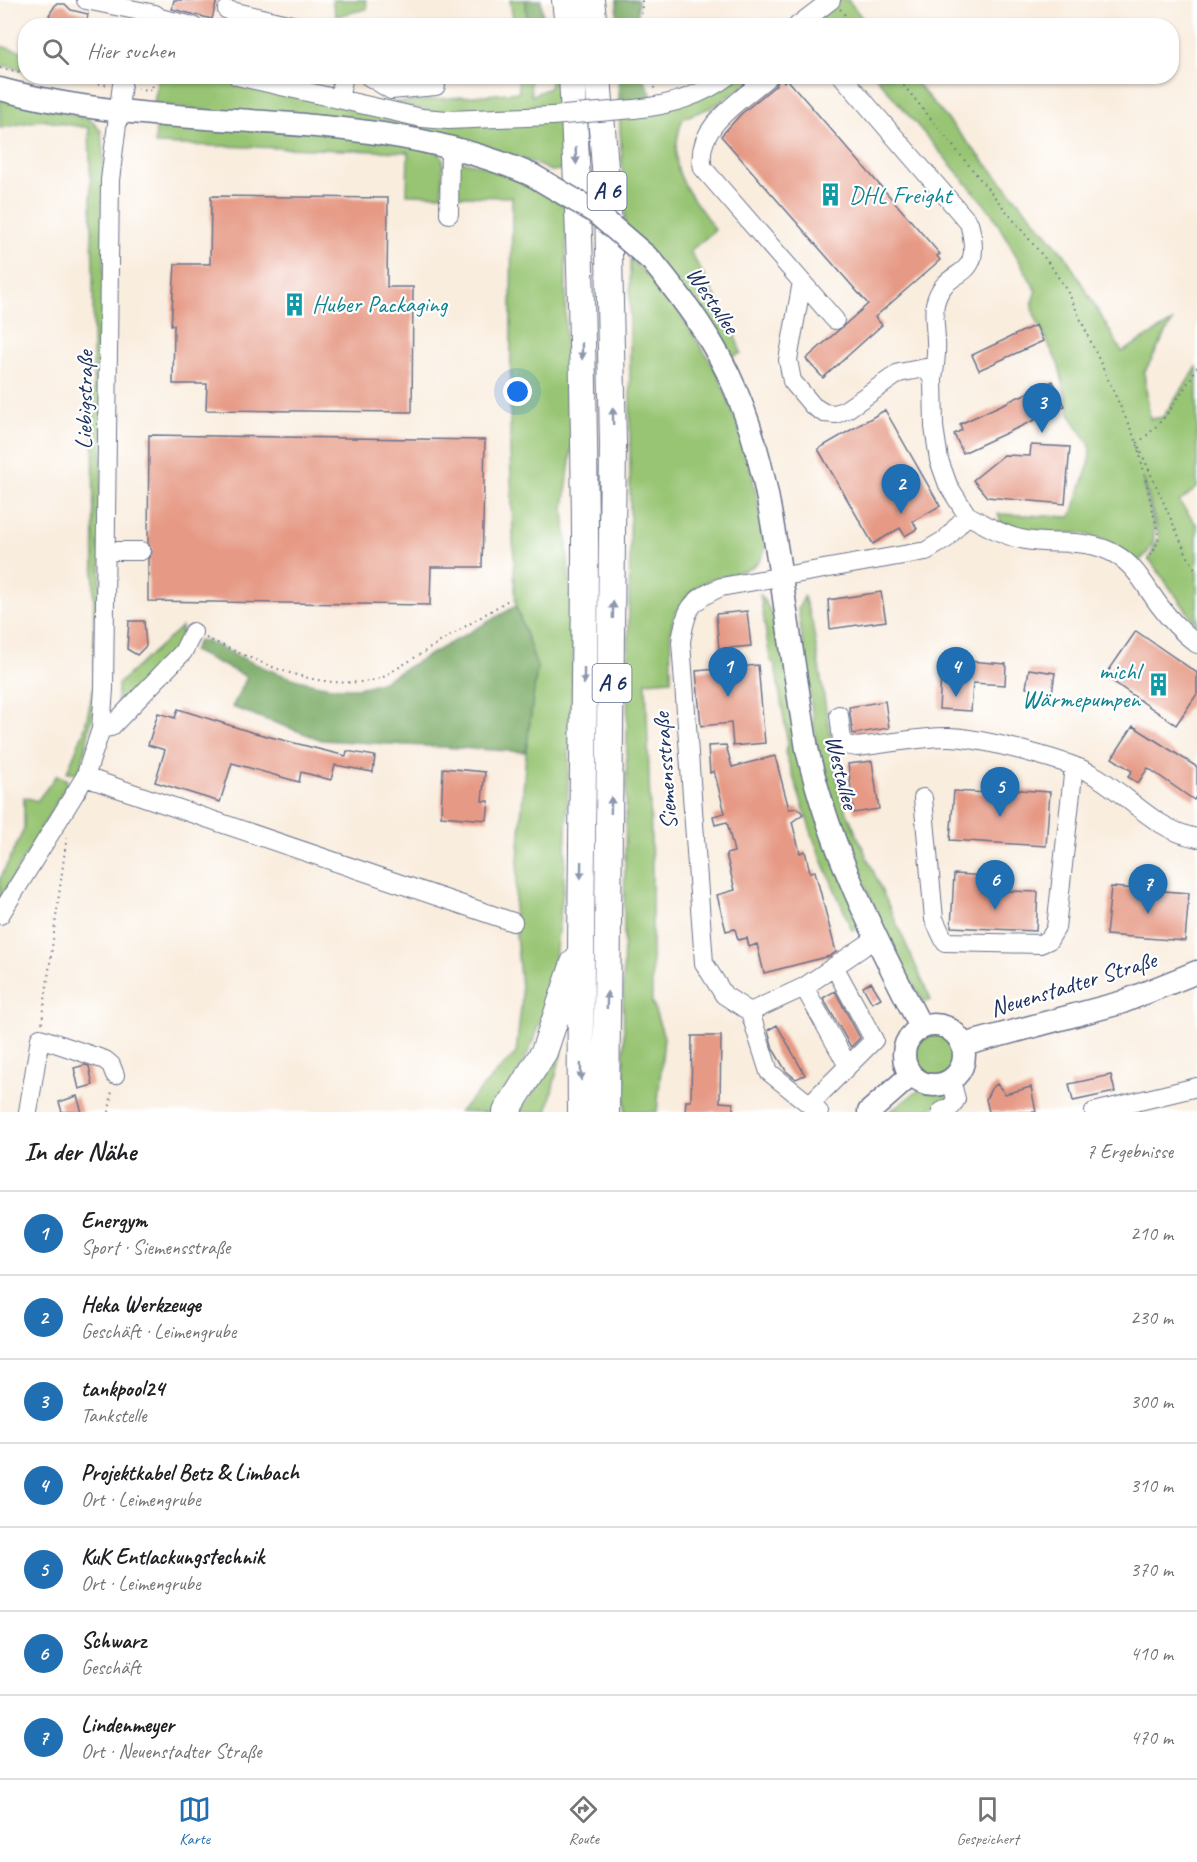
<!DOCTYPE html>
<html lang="de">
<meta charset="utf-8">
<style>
body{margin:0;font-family:Caveat,sans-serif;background:#f2f2f2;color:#202124}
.you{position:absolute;left:518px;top:392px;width:21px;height:21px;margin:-15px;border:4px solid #fff;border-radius:50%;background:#1a73e8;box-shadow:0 0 0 9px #1a73e833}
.badge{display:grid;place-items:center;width:39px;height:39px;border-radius:50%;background:#1f6fb2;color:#fff;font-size:20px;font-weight:700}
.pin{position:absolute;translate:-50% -50px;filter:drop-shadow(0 2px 3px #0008)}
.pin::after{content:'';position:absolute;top:32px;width:21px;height:18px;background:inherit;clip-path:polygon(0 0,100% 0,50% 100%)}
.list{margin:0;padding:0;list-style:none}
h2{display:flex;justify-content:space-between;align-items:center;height:78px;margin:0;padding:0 24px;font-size:26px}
h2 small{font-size:20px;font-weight:400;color:#757577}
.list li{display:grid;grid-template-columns:39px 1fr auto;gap:18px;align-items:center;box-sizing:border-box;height:84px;padding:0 24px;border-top:2px solid #e0e0e0}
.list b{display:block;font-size:22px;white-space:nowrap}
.list p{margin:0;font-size:20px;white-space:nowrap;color:#757577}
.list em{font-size:20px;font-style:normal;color:#757577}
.icon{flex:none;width:33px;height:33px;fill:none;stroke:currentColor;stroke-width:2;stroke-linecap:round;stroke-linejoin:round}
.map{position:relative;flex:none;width:1197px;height:1112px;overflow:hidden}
.search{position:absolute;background:#fff;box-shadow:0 2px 4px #0004;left:18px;right:18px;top:18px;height:66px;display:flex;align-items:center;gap:15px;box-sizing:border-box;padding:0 21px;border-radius:24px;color:#757577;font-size:22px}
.sheet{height:666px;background:#fff}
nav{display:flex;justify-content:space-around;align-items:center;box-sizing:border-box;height:84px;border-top:2px solid #e0e0e0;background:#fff;font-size:16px;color:#757577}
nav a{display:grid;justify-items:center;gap:3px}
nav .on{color:#1f6fb2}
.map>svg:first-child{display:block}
.green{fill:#98c573;stroke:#5a7a68;stroke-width:1.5}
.forest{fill:#7aaa65;stroke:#4a6c62;stroke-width:1.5}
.building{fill:#e69a85}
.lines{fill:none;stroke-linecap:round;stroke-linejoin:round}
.minor-casing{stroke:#69728b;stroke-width:20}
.major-casing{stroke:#69728b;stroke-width:25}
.highway-casing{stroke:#69728b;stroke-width:28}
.path{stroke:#69728b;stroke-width:2;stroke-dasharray:1.5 4.5;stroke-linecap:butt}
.minor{stroke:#fff;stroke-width:18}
.major{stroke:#fff;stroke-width:22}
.highway{stroke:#fff;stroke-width:26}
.minor-bridge-casing{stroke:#69728b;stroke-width:20;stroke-linecap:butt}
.major-bridge-casing{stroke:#69728b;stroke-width:25;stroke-linecap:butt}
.minor-bridge{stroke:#fff;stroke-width:18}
.major-bridge{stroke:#fff;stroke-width:22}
.oneway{fill:#8d97ae}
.labels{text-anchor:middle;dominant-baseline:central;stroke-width:4.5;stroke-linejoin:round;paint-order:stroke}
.shield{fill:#fff;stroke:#5f6d8e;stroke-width:1.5}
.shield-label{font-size:22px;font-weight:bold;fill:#1b2f5e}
.culture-label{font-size:24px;fill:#0d838f;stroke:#fff;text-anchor:start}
.street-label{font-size:24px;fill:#1b2f5e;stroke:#fff}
</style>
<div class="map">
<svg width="1197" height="1112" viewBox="0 0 1197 1112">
<rect width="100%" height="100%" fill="#fff"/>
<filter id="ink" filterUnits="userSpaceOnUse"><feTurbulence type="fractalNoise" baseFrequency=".0167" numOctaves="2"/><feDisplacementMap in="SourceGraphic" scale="12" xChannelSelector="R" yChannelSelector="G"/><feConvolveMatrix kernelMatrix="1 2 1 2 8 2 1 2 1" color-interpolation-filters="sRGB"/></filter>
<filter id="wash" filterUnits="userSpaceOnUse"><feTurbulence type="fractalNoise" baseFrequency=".008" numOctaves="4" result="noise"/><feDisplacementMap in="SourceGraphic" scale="24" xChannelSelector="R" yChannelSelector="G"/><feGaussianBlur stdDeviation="1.35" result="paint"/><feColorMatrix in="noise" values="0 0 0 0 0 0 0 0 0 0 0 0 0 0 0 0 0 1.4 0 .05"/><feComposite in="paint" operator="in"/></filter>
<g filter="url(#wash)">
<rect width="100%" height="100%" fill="#f9edde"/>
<path class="green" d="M332 0H366L367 9 336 16Z
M510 0H526L527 25H514Z
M831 0H848L868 25H831L828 22 823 25 797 26Z
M0 46 25 52V70L0 65Z
M213 76 423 122 565 118 568 169 551 171 531 162 466 144 154 104 158 77Z
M561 76 564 104 524 111 450 116 393 103 519 92 518 77H530L531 96 551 87 550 77Z
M728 77H757L712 107 683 118C664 172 686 186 715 230L690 251 730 322 741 353 721 361 626 236 619 110Z
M876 77H911L1065 255 1122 352 1172 322 1144 373 1150 419 1163 417 1197 367V488L1179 502 1197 525V625L1149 559 1159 537 1144 479C1144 512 1171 535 1138 562L1105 540 1080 533H1030L1001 524 998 514 1071 517 1089 464 1090 445 1071 417 1059 366 1034 314 1032 302 1036 290 991 212Z
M0 96 90 119 101 131 105 173 99 686 80 773 67 772 84 731 94 686 93 269 89 128 41 120 0 128Z
M156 123 331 131 436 149 443 159 442 195 407 194 408 152 155 144Z
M454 160 504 170 567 207 565 350 579 388 564 509 574 637 564 884 551 990 530 1049 512 1084 491 1112H459L516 1053 522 998 514 914 526 752 537 667 516 606 515 592 510 450 512 197 454 196Z
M630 259 667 294 718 373 747 451 766 542C763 578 727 570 702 584 692 589 680 604 675 615 667 632 672 661 671 680L646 682 652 868V1002L664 1037 657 1112H625L623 985 630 544Z
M760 594 778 623 862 926 852 930 815 843 785 752 788 743 775 665 770 660Z
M804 597 812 622 840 797 931 1000 924 1002 882 934 876 910 855 864 843 848 817 749 798 609Z
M181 627V650L117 711 118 684Z
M57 775 67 780 66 786 0 900V879L24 829V797L37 801Z
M904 1055a30 30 0 1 1 60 0a30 30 0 1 1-60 0Z
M557 1039 563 1046 547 1112H519L541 1082Z
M919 1090H944L948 1093 947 1098 926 1112H889Z"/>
<path class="forest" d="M526 0H541L544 25H527Z
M617 0H638L637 25H617Z
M618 77H643L652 96 647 101 619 102Z
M516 606 537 667 526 752 322 740 232 707 247 677 193 651 198 641H207C252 663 304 690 356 688 364 688 374 684 383 681Z"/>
<g id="blocks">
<path class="building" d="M174 0H217L212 19 172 9Z
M56 4H65L71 10 88 14 86 26 56 25 49 15Z
M780 77 784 82 787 79 940 254 937 256 940 260 875 317 882 325 823 378 806 359 868 304 721 136 741 114 776 85Z
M211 196 388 198 387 287H413L412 412 206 410 207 384H173L174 325H171L175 264H210Z
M1036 325 1043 341 979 370 972 355Z
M1053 381 1065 406 963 453 954 434 962 430 960 424Z
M885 410 940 506 913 521 917 529 905 536 900 528 873 544 818 449Z
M149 435 485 440 482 567H431L430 605 148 601V559L152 552 148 543Z
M1031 445 1070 447 1065 504 987 497 973 480 1004 455 1030 456Z
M881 592 886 621 830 629 828 600Z
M747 611 751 646 719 649 716 614Z
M129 621H144L146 646 137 655 127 649Z
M1136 631 1197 673V694L1176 725 1105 676Z
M942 659 1006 664 1005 685 973 683 971 711 939 709Z
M758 665 765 743 733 746 731 723 701 726 696 671Z
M1029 669 1055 673 1052 693 1026 688Z
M885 701 889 728 853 734 849 707Z
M178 709 251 732 346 756 347 751 375 756 373 772 335 765 331 780 301 772 299 782 232 763 220 802 155 782 165 750 148 745 158 713 175 718Z
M1133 726 1197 767V795L1194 800 1148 768 1138 783 1128 777 1132 771 1112 758Z
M726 745 732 767 775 756 789 809 798 808 803 814 792 822 800 853 805 851 810 872 815 871 836 952 830 956 764 973 757 944 749 947 747 938 738 940 735 929 726 931 717 895 735 890 726 854 734 852 727 822 715 825 713 816 725 813 714 771 710 773 708 746Z
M872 761 879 809 854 813 848 764Z
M443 768 485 772 482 801H489L487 820 441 816Z
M1006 789 1050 792 1046 846 950 840 954 791 1005 794Z
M954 874 1007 877 1006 891 1038 892 1036 931 951 927Z
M1111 887 1189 893 1185 941 1106 935Z
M871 982 881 998 872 1003 863 987Z
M835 991 860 1038 851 1047 823 998Z
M777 1025 805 1075 796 1079 786 1071 773 1049 768 1030Z
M692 1036H721L720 1102 733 1103V1112H685L686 1101H691Z
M85 1065 89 1066 93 1085 79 1089 74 1068Z
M1111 1075 1115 1092 1073 1101 1069 1084Z
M997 1084 1005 1094 1031 1087 1036 1112H989L986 1099 991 1089Z
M77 1096 82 1112H62L59 1102Z"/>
</g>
</g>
<g filter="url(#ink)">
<use href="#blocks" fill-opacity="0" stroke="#69728b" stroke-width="1.5"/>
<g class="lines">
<defs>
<path id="minor" d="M86 0 155 14 160 18 193 26
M227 10 296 26
M797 26 831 0
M237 76 422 118 448 120 552 116
M368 76 391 90 436 86
M769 76C741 101 693 127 703 168L835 320
M842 76 969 223C986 287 945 262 935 304 933 317 936 329 936 342 937 354 935 366 933 379
M339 99 344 76
M634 109C666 106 701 96 728 76
M449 214 450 147
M802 282 788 360 792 381 813 406 824 413 836 414 847 409 899 373 925 368 933 379 934 427 939 460 948 485 967 515
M106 551H141
M839 715 842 740 845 745 857 747C887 744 918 737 948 737 977 737 1073 761 1097 777 1130 797 1157 831 1197 838
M101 729 111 727 183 652 193 632
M85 777 513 922
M923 798 934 919 945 942 1040 944 1049 940 1056 928 1074 766
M0 915 85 777 101 729 104 689 110 180 123 76
M835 968 874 1040 848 1066
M804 987 848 1066 810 1104
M750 1012 804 987 875 939
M28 1112 40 1038 105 1060 111 1065 115 1075
M819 1112 769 1072 750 1012 724 995 704 963 681 642C686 608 690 601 721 587L926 551 946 539 967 515C984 524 1002 535 1021 539 1053 547 1084 536 1115 554 1136 566 1145 586 1159 605 1170 620 1183 633 1197 644
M941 1112 952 1106 956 1099 951 1080
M1094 1112 1197 1087"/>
<path id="major" d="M0 89C177 137 360 101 532 175
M652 261C685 301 716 343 736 391 762 451 771 513 781 577 789 634 798 692 807 749 830 849 874 936 921 1027
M904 1055a30 30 0 1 1 60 0a30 30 0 1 1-60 0Z
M963 1045 1120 1003 1197 972
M869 1112 911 1075"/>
<path id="highway" d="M565 0 568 26
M591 0 594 26
M572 76C580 229 584 382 585 534 585 727 579 919 581 1112
M598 76 608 207 613 443 606 1112
M506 1112 544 1052 574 963"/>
</defs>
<use href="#minor" class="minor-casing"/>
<use href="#major" class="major-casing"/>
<use href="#highway" class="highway-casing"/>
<path class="path" d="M840 9 854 26
M641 26 642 0
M0 68 26 73
M45 76 107 85
M649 76 655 90
M896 76 1051 266 1069 294 1137 443 1159 537 1155 549 1145 562
M137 89 152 90 154 76
M1197 367C1182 394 1162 426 1137 443L1187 555 1197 572
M206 638C263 663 316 693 380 679L510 599
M42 1023 67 835
M109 1112 112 1090"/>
<use href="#minor" class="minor"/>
<use href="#major" class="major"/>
<use href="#highway" class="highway"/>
<defs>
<path id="minor-bridge" d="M552 116 634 109"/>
<path id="major-bridge" d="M532 175 595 212 652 261"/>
</defs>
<use href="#minor-bridge" class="minor-bridge-casing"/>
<use href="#major-bridge" class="major-bridge-casing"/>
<use href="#minor-bridge" class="minor-bridge"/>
<use href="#major-bridge" class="major-bridge"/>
</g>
<defs><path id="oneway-solid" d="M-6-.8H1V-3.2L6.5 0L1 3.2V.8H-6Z" transform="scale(1.5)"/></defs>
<g class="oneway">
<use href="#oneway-solid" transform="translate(576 156) rotate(87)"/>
<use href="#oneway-solid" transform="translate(582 351) rotate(89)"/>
<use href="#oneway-solid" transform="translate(613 416) rotate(-91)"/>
<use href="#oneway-solid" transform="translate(613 610) rotate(-89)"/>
<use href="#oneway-solid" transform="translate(584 676) rotate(90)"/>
<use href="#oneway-solid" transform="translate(611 805) rotate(-89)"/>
<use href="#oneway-solid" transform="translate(581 870) rotate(91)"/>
<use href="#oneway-solid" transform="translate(607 1000) rotate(-89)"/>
<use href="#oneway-solid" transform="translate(581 1072) rotate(89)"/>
</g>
</g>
<defs>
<symbol id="building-bare" viewBox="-9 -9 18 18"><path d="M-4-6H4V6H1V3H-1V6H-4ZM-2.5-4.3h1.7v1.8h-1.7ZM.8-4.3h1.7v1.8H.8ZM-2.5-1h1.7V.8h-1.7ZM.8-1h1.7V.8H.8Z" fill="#0f9aa8" stroke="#fff" stroke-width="2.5" paint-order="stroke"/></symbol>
</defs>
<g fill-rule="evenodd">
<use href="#building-bare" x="814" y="178" width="33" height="33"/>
<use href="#building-bare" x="278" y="288" width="33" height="33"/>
<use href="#building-bare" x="1142" y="668" width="33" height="33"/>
</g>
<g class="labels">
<g class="shield">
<rect x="587.5" y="172" width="39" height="38" rx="4.5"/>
<rect x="592.5" y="664" width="39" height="38" rx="4.5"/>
</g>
<g class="shield-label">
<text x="607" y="191">A 6</text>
<text x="612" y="683">A 6</text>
</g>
<g class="culture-label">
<text x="849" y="195">DHL Freight</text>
<text x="312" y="304">Huber Packaging</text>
<text x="1140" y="671" text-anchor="end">michl<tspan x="1140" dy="28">Wärmepumpen</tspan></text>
</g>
<g class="street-label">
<text transform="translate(713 300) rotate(56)">Westallee</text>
<text transform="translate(84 400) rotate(-89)">Liebigstraße</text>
<text transform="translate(665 771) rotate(-94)">Siemensstraße</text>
<text transform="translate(842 772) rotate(76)">Westallee</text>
<text transform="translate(1073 984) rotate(-17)">Neuenstadter Straße</text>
</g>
</g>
</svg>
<div class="you"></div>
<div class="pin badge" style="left:728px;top:697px">1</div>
<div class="pin badge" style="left:901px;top:514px">2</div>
<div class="pin badge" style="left:1042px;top:433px">3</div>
<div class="pin badge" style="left:956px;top:697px">4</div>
<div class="pin badge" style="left:1000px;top:817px">5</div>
<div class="pin badge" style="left:995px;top:910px">6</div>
<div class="pin badge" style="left:1148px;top:914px">7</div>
<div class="search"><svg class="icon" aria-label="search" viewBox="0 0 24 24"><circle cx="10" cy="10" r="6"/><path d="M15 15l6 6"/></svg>Hier suchen</div>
</div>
<section class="sheet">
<h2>In der Nähe<small>7 Ergebnisse</small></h2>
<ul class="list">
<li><span class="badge">1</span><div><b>Energym</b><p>Sport · Siemensstraße</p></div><em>210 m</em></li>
<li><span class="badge">2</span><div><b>Heka Werkzeuge</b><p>Geschäft · Leimengrube</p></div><em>230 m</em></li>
<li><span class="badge">3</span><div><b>tankpool24</b><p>Tankstelle</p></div><em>300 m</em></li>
<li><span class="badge">4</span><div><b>Projektkabel Betz &amp; Limbach</b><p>Ort · Leimengrube</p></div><em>310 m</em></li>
<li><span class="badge">5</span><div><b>KuK Entlackungstechnik</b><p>Ort · Leimengrube</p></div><em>370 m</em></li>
<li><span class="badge">6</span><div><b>Schwarz</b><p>Geschäft</p></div><em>410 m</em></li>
<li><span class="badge">7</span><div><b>Lindenmeyer</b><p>Ort · Neuenstadter Straße</p></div><em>470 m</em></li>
</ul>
</section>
<nav>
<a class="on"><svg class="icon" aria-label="map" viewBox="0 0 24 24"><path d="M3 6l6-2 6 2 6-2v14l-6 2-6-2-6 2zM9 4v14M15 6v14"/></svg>Karte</a>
<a><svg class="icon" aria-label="directions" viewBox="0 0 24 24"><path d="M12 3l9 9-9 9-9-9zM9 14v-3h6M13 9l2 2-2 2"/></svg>Route</a>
<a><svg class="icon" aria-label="saved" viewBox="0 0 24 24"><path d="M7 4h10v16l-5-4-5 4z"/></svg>Gespeichert</a>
</nav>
